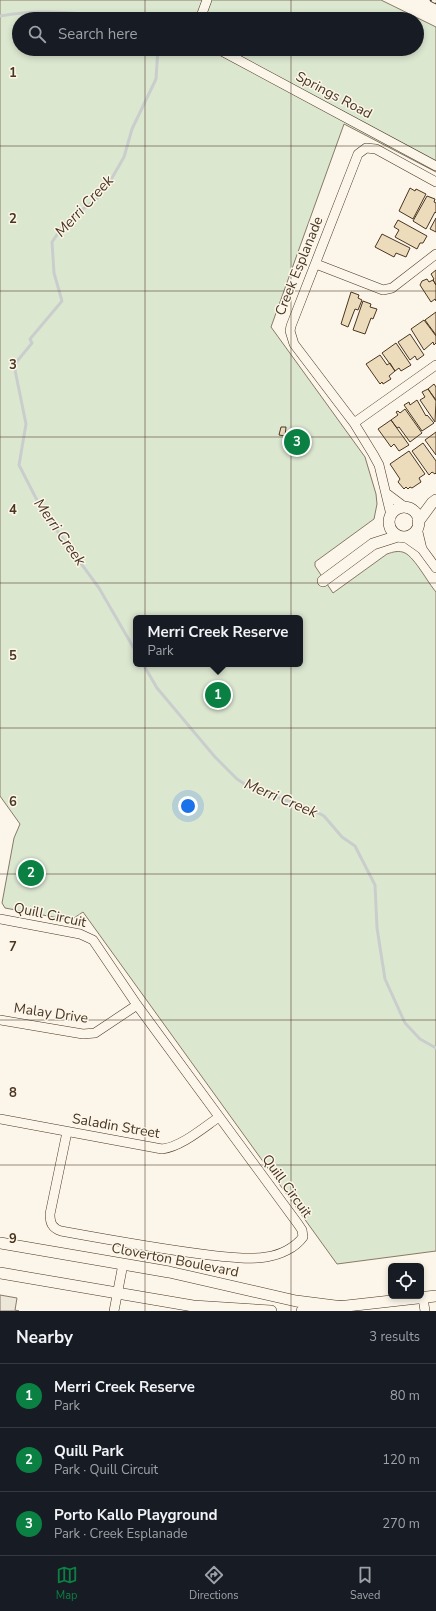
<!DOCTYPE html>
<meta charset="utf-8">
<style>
body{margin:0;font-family:"Nunito Sans",sans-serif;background:#20242c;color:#f1f3f6}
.controls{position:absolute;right:12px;bottom:12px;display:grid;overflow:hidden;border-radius:6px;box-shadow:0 2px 6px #0003}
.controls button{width:36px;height:36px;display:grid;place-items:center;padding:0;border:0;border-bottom:1px solid #363941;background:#171b24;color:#f1f3f6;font:20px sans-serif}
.you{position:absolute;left:188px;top:806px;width:14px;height:14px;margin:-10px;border:3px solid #fff;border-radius:50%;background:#1a73e8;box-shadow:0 0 0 6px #1a73e833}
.badge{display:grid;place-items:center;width:26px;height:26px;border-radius:50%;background:#0b8043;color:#fff;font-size:13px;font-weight:700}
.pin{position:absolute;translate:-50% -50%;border:2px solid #fff;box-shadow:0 1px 4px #0006}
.popup{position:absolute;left:133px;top:615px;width:170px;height:52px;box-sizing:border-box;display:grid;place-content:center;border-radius:6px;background:#171b24;filter:drop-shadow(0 1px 3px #0005);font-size:13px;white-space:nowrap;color:#9ea1a6}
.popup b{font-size:15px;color:#f1f3f6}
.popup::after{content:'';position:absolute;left:50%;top:100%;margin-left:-8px;border:8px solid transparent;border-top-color:#171b24}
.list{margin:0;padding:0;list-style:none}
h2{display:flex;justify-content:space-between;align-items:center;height:52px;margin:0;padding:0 16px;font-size:17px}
h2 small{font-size:13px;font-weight:400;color:#9ea1a6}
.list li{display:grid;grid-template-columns:26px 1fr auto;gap:12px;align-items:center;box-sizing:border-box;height:64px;padding:0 16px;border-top:1px solid #363941}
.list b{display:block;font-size:15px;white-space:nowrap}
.list p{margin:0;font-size:13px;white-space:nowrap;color:#9ea1a6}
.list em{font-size:13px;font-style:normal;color:#9ea1a6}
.icon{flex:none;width:22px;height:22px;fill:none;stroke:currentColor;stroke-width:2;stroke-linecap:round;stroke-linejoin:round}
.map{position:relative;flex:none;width:436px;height:1311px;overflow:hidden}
.search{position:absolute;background:#171b24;box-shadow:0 2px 6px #0003;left:12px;right:12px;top:12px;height:44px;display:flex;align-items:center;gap:10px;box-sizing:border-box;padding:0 14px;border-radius:22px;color:#9ea1a6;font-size:15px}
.sheet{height:244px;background:#171b24}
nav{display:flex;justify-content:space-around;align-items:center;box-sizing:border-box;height:56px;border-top:1px solid #363941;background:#171b24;font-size:11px;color:#9ea1a6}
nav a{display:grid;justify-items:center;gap:2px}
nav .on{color:#0b8043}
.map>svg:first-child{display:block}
.green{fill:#dce7d0;stroke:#887966;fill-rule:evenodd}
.parking{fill:#ede7d9;stroke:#887966}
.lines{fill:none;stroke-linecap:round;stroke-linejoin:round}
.stream{stroke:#c9cecd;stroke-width:3}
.building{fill:#ecdcbc;stroke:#4a3520}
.minor-casing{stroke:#4a3520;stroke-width:10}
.tertiary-casing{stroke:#4a3520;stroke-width:12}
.minor{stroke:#fbf6e9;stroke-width:9}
.tertiary{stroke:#fbf6e9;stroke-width:11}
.rail-casing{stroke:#4a3520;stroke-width:4.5}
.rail{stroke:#fbf6e9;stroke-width:3;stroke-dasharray:9;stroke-linecap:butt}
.grid{fill:none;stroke:#4a3520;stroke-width:1;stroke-opacity:0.55}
.labels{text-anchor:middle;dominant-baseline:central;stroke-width:3;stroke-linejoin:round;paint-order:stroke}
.street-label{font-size:14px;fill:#4a3520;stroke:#fbf6e9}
.water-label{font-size:15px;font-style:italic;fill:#4a3520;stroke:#fbf6e9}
.grid-label{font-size:13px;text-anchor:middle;font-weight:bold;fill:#4a3520;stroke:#fbf6e9;stroke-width:3;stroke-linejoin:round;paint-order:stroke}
</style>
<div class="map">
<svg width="436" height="1311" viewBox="0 0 436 1311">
<rect width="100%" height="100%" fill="#fbf6e9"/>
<path class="green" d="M0 0H381L436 27V172L344 124 271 327 365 457 376 494 377 504 374 519 315 562V566L333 593 387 554C393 552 399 550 405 553 415 558 428 583 436 592V1251L337 1264 83 912 74 918 64 919 5 908 2 903 14 838 20 824 0 796ZM19 19H417V49H19ZM136 618H300V664H136Z"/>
<path class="parking" d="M0 1295 17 1298 15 1310 19 1311H0Z"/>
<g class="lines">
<path class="stream" d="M0 16C39 9 79 12 118 19
M136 652 99 588 42 510 19 465 26 424 14 365 32 343 30 339 62 301 54 273 52 242 65 223 96 199 108 185 124 157 132 129 156 79 158 49
M143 664 157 688 215 757 237 779 249 787 313 810 324 816 342 837 355 846 375 885 377 928 385 979 405 1023 420 1039 436 1048"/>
</g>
<path class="building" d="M410 188 415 191 416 189 426 194 413 219 399 211Z
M427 196 435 199 434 202 436 203V213L435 212 426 229 413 221Z
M436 218V232L430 229Z
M398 220 427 236 423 243H420L417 249 395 237 399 230 394 227Z
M382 234 410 248 406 257 396 253 394 257 375 247Z
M436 270V285L433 280 434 279 431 274Z
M427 279 429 282 433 280 436 285V301L435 299 431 302 420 285 422 281Z
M351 292 359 295 358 298 362 300 358 310 355 309 348 327 341 324Z
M363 301 371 304 370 307 377 309 373 319 371 318 365 334 353 330Z
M436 312V335L425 320Z
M424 320 436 336V343L434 345 433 342 424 350 411 329Z
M410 334 424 355 417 360 415 356 410 360 398 342Z
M396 343 411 365 401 371 399 368 395 371 382 353Z
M380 355 387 365 390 363 395 371 389 376 391 379 383 384 382 382 380 384 366 364Z
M434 384 436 387V400L428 389Z
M428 389 436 401 435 422 420 400 425 397 422 392Z
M417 400 426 416 427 415 434 423 422 431 404 405 409 402 410 405Z
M405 409 422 433 410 442 399 427 397 428 391 420 398 415 396 412 398 411 400 413Z
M391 420 409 445 399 451 394 444 391 447 378 429Z
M281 427H286L285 436 279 435Z
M436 432V455L425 440Z
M423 443 436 461V473L435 474 432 472 429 475 412 451Z
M409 451 425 474 419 478 421 482 412 488 410 487 408 489 406 487 404 489 398 482 400 479 390 464Z"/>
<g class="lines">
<defs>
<path id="minor" d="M200 19 207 0
M218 49 436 166
M316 264 383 290 392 288 436 254
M354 423 436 365
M386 493 406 508
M391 515 379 465 373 454 354 423 294 344 290 331 291 326 358 154 366 148 376 149 436 182
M417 528 422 549
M405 537 422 549 436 568
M0 919 80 934 93 940 137 1005 298 1224 302 1230 303 1237C295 1248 280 1255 266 1257 248 1260 227 1257 209 1255 159 1249 110 1240 61 1231 52 1228 50 1223 50 1214L67 1132
M0 1020 83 1034 95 1033 137 1005
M0 1119 162 1149C181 1147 203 1128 219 1117
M423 1298 425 1311
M114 1311 123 1264"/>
<path id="tertiary" d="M389 522a15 15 0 1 1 30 0a15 15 0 1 1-30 0Z
M418 522 432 503 436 500
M323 581 373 544 398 536
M0 1243 169 1272 296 1301 343 1307
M0 1273 193 1306 271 1311
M302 1311 436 1296"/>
</defs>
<use href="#minor" class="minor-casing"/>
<use href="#tertiary" class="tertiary-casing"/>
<use href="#minor" class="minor"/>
<use href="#tertiary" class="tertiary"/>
<defs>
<path id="rail" d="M432 0 436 2"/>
</defs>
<use href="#rail" class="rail-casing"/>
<use href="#rail" class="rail"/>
</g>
<path class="grid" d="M145 0V19M291 0V19M145 49V1311M291 49V1311M0 146H436M0 291H436M0 437H436M0 583H436M0 728H436M0 874H436M0 1020H436M0 1165H436"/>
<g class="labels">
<g class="street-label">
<text transform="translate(334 95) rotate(28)">Springs Road</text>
<text transform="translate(299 266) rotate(-68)">Creek Esplanade</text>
<text transform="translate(50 915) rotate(12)">Quill Circuit</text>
<text transform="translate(51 1013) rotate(8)">Malay Drive</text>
<text transform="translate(116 1126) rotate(10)">Saladin Street</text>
<text transform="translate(287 1186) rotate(54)">Quill Circuit</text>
<text transform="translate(175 1260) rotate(11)">Cloverton Boulevard</text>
</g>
<g class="water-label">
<text transform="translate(84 206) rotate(-47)">Merri Creek</text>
<text transform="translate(60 532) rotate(55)">Merri Creek</text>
<text transform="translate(281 798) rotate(23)">Merri Creek</text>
</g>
</g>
<g class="grid-label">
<text x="13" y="77">1</text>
<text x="13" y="223">2</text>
<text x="13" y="369">3</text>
<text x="13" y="514">4</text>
<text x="13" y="660">5</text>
<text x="13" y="806">6</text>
<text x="13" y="951">7</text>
<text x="13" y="1097">8</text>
<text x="13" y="1243">9</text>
</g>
</svg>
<div class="controls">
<button><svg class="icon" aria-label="locate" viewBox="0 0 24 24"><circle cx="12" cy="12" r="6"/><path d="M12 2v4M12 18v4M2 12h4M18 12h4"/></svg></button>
</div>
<div class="you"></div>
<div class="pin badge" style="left:218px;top:695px">1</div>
<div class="popup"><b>Merri Creek Reserve</b>Park</div>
<div class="pin badge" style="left:31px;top:873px">2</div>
<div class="pin badge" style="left:297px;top:442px">3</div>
<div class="search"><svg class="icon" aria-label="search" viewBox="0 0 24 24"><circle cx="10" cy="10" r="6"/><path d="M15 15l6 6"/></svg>Search here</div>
</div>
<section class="sheet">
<h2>Nearby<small>3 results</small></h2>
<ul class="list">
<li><span class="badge">1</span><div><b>Merri Creek Reserve</b><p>Park</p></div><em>80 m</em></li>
<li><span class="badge">2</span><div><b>Quill Park</b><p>Park · Quill Circuit</p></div><em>120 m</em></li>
<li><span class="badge">3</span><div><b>Porto Kallo Playground</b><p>Park · Creek Esplanade</p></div><em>270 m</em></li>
</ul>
</section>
<nav>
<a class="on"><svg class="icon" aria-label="map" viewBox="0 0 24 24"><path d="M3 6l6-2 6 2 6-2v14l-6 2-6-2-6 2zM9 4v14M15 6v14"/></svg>Map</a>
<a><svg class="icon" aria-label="directions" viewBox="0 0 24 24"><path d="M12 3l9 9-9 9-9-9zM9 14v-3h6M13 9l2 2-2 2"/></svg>Directions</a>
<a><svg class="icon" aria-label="saved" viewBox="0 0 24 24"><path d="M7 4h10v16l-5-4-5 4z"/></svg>Saved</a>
</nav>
